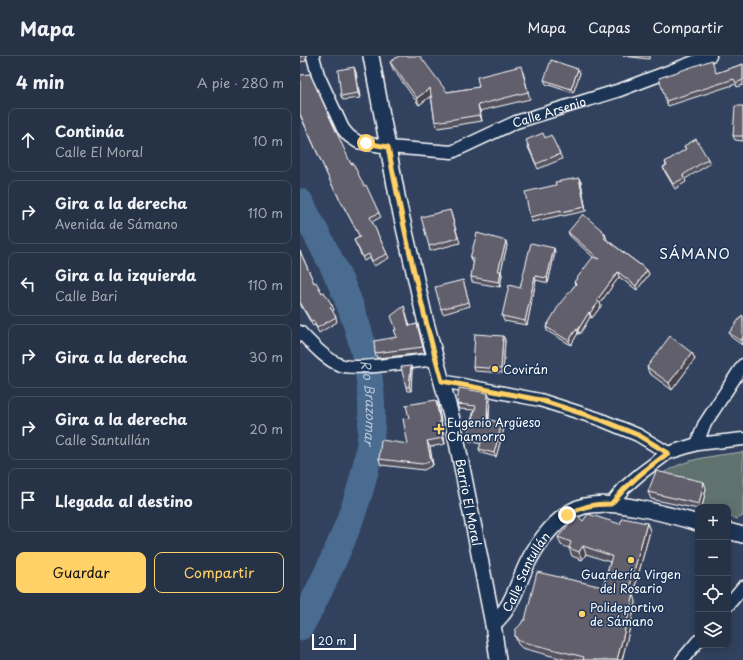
<!DOCTYPE html>
<html lang="es">
<meta charset="utf-8">
<style>
body{margin:0;font-family:"Playpen Sans",sans-serif;background:#2e3a4d;color:#f1f3f6}
.controls{position:absolute;right:12px;bottom:12px;display:grid;overflow:hidden;border-radius:8px;box-shadow:0 2px 10px #0003}
.controls button{width:36px;height:36px;display:grid;place-items:center;padding:0;border:0;border-bottom:1px solid #424d5f;background:#263246;color:#f1f3f6;font:20px sans-serif}
.scale{position:absolute;left:12px;bottom:10px;width:44px;box-sizing:border-box;padding-left:4px;border:2px solid #fff;border-top:0;font-size:11px;line-height:14px;white-space:nowrap;color:#fff;-webkit-text-stroke:3px #1d3557;paint-order:stroke}
.stop{position:absolute;width:12px;height:12px;margin:-9px;border:3px solid #ffd166;border-radius:50%;background:#fff}
.stop.end{background:#ffd166;border-color:#fff;box-shadow:0 1px 4px #0008}
.list{margin:0;padding:0;list-style:none}
h2{display:flex;justify-content:space-between;align-items:center;height:52px;margin:0;padding:0 16px;font-size:17px}
h2 small{font-size:13px;font-weight:400;color:#a4aab3}
.list li{display:grid;grid-template-columns:26px 1fr auto;gap:12px;align-items:center;box-sizing:border-box;height:64px;margin:0 8px 8px;padding:0 8px;border:1px solid #424d5f;border-radius:8px}
.list b{display:block;font-size:15px;white-space:nowrap}
.list p{margin:0;font-size:13px;white-space:nowrap;color:#a4aab3}
.list em{font-size:13px;font-style:normal;color:#a4aab3}
.actions{display:flex;gap:8px;padding:12px 16px}
.actions a{flex:1;padding:9px 0;border:1px solid #ffd166;border-radius:8px;text-align:center;font-size:14px;color:#ffd166}
.actions .main{background:#ffd166;color:#111}
.icon{flex:none;width:22px;height:22px;fill:none;stroke:currentColor;stroke-width:2;stroke-linecap:round;stroke-linejoin:round}
.map{position:relative;flex:none;width:443px;height:604px;overflow:hidden}
header{display:flex;align-items:center;gap:24px;box-sizing:border-box;height:56px;padding:0 20px;background:#263246;border-bottom:1px solid #424d5f}
header strong{font-size:19px}
nav{display:flex;gap:22px;margin-inline-start:auto;font-size:14px}
main{display:flex}
aside{flex:1;background:#263246}
.map>svg:first-child{display:block}
.green{fill:#5e726d;stroke:#aeb8b6}
.lines{fill:none;stroke-linecap:round;stroke-linejoin:round}
.river{stroke:#496c90;stroke-width:27}
.minor-casing{stroke:#fff;stroke-width:15}
.tertiary-casing{stroke:#fff;stroke-width:18}
.minor{stroke:#1d3557;stroke-width:12}
.tertiary{stroke:#1d3557;stroke-width:15}
.wall{fill:#54525e;stroke:#fff}
.shaded-wall{fill:#45424c;stroke:#fff}
.building{fill:#625f6d;stroke:#fff}
.route{stroke:#ffd166;stroke-width:5}
.poi-dot{fill:#ffd166;stroke:#1d3557;stroke-width:1.5}
.labels{text-anchor:middle;dominant-baseline:central;stroke-width:3;stroke-linejoin:round;paint-order:stroke}
.street-label{font-size:12px;fill:#fff;stroke:#1d3557}
.poi-label{font-size:12px;fill:#fff;stroke:#1d3557;text-anchor:start}
.water-label{font-size:13px;font-style:italic;fill:#b6c4d3;stroke:#1d3557}
.quarter-label{font-size:14px;letter-spacing:1px;fill:#fff;stroke:#1d3557}
</style>
<header>
<strong>Mapa</strong>
<nav><a>Mapa</a><a>Capas</a><a>Compartir</a></nav>
</header>
<main>
<aside>
<h2>4 min<small>A pie · 280 m</small></h2>
<ul class="list">
<li><svg class="icon" aria-label="ahead" viewBox="0 0 24 24"><path d="M12 20V5M6 11l6-6 6 6"/></svg><div><b>Continúa</b><p>Calle El Moral</p></div><em>10 m</em></li>
<li><svg class="icon" aria-label="right" viewBox="0 0 24 24"><path d="M7 20v-9h11M14 6l5 5-5 5"/></svg><div><b>Gira a la derecha</b><p>Avenida de Sámano</p></div><em>110 m</em></li>
<li><svg class="icon" aria-label="left" viewBox="0 0 24 24"><path d="M17 20v-9H6M10 6l-5 5 5 5"/></svg><div><b>Gira a la izquierda</b><p>Calle Bari</p></div><em>110 m</em></li>
<li><svg class="icon" aria-label="right" viewBox="0 0 24 24"><path d="M7 20v-9h11M14 6l5 5-5 5"/></svg><div><b>Gira a la derecha</b></div><em>30 m</em></li>
<li><svg class="icon" aria-label="right" viewBox="0 0 24 24"><path d="M7 20v-9h11M14 6l5 5-5 5"/></svg><div><b>Gira a la derecha</b><p>Calle Santullán</p></div><em>20 m</em></li>
<li><svg class="icon" aria-label="arrive" viewBox="0 0 24 24"><path d="M6 21V4h12l-3 4 3 4H6"/></svg><div><b>Llegada al destino</b></div></li>
</ul>
<div class="actions"><a class="main">Guardar</a><a>Compartir</a></div>
</aside>
<div class="map">
<svg width="443" height="604" viewBox="0 0 443 604">
<rect width="100%" height="100%" fill="#32425e"/>
<filter id="ink" filterUnits="userSpaceOnUse"><feTurbulence type="fractalNoise" baseFrequency=".025" numOctaves="2"/><feDisplacementMap in="SourceGraphic" scale="8" xChannelSelector="R" yChannelSelector="G"/><feConvolveMatrix kernelMatrix="1 2 1 2 8 2 1 2 1" color-interpolation-filters="sRGB"/></filter>
<g filter="url(#ink)">
<path class="green" d="M443 396V460L437 463 428 460V451H402L406 433 358 421C382 402 414 400 443 396Z"/>
<g class="lines">
<path class="river" id="s1" d="M0 146C18 182 39 217 52 255 85 347 75 410 36 498 25 522 14 547 0 571"/>
<defs>
<g id="minor">
<path id="s2" d="M13 0 18 19 43 73 49 80 58 86 88 91 152 96 216 66 320 34 410 0"/>
<path d="M0 276C12 288 25 303 40 309 53 315 118 305 136 303"/>
<path d="M142 325 240 344 299 363 338 379 368 397"/>
<path d="M397 388 404 369 443 309"/>
<path d="M311 448 324 432 340 418 368 397 397 388 443 383"/>
<path d="M428 549 443 531"/>
<path d="M382 604 398 585"/>
</g>
<g id="tertiary">
<path id="s3" d="M71 0 98 145 125 263 154 371 193 568 198 604"/>
<path d="M428 475 443 479"/>
<path id="s4" d="M193 568C212 552 217 529 227 508 237 487 260 456 284 450 317 443 366 458 398 467"/>
</g>
</defs>
<use href="#minor" class="minor-casing"/>
<use href="#tertiary" class="tertiary-casing"/>
<use href="#minor" class="minor"/>
<use href="#tertiary" class="tertiary"/>
</g>
<path class="wall" d="M0 0H6V5L0 6Z
M323 0H350L349 3Z
M90 6 147 36 179 31 223 16 230 43 180 55 182 65 138 72 135 66 131 40 119 49 93 13Z
M443 8V29L437 31 436 28 368 50 366 45 416 17Z
M278 13 280 17 273 37 246 28 244 24Z
M56 16 60 42 43 44 41 40Z
M0 19 79 157 81 161 72 166 89 202 74 210 70 202 64 205 56 188 54 184 60 181 32 129 0 59Z
M443 50V85L435 84 433 80Z
M245 82 260 98 262 103 238 113 227 89Z
M384 90 408 103 410 108 385 123 386 126 375 133 365 116 363 111 366 109 365 106 386 94Z
M281 126 286 155 263 160 262 159 232 166 230 161Z
M150 154 160 187 130 195 129 190Z
M268 176 305 177 307 184 347 214 349 218 337 234 319 221 300 247 301 250 292 262 290 261 280 278 278 277 271 289 247 275 246 271 275 229 274 226 294 202 270 180Z
M207 189 201 215 202 219 200 231 172 226 171 221 174 206H172L170 202Z
M254 192 255 196 248 227 236 224 227 269 204 265 202 260 220 232Z
M0 195 14 227 22 237 34 254 32 255 36 261 37 266 19 277 15 269 13 270 0 248Z
M163 224 170 250 143 258 141 253Z
M104 250 110 270 117 268 125 297 77 302 75 297 96 281V274Z
M443 260 442 289 431 281 429 277Z
M203 280 205 284 203 317 175 315 173 311Z
M392 297 395 303 372 334 349 317 347 311Z
M111 310 112 314 111 335H107L106 331Z
M190 342 189 364 202 367 204 372 196 401 181 397 179 393 181 388 169 385 167 380 174 354 159 353 157 348Z
M136 344 138 349 145 388 130 391 133 409 124 414 81 409 79 403 108 388 109 362Z
M406 432 402 451H398V453L351 443 348 436Z
M283 465 320 468 347 467 350 475 333 538 336 546 322 604H267L222 592 218 588 215 580 221 568 225 564 303 531 310 506 286 498 282 504 272 500 269 492 261 489 258 481Z"/>
<path class="shaded-wall" d="M54 11 56 16 60 42 58 37Z
M278 13 280 17 273 37 271 33Z
M130 32 132 39 119 49 117 42Z
M178 49 180 55 182 65 180 59Z
M279 122 281 126 286 155 285 151Z
M206 185 207 189 200 219 198 215Z
M254 192 255 196 248 227 247 222Z
M347 214 349 218 337 234 336 230Z
M201 215 202 219 200 231 199 226Z
M318 216 319 221 300 247 301 250 292 262 290 257 297 244Z
M235 220 236 224 227 269 225 265Z
M32 249 34 254 32 256 30 251Z
M289 256 290 261 280 278 278 274Z
M117 268 119 274 125 297 123 291Z
M276 273 278 277 271 289 269 285Z
M203 280 205 284 203 317 201 313Z
M443 281V288L442 289 441 285Z
M392 297 395 303 372 334 369 327Z
M111 310 112 314 111 335 109 331Z
M188 337 190 342 188 368 187 363Z
M136 344 138 349 145 388 143 382Z
M202 367 204 372 196 401 194 397Z
M127 385 130 391 133 409 131 404Z
M404 426 406 432 402 451H400L399 448Z
M347 467 350 475 331 545 328 537Z
M283 490 286 498 282 504 279 496Z
M334 538 336 546 322 604H317Z"/>
<path class="building" d="M99 0H120L147 36 179 31 177 21 221 10 228 36 178 49 180 59 135 66 130 32 117 42 90 6Z
M251 4 278 13 271 33 244 24Z
M412 4 416 17 443 8V24L436 27 434 23 366 45 359 22Z
M54 11 58 37 41 40 38 14Z
M10 18 51 108 53 107 64 130 66 129 79 157 70 161 87 198 72 205 69 198 63 201 54 184 60 181 30 125 0 58V19Z
M435 50H443V80H433Z
M243 77 245 82 251 79 260 98 236 108 226 84Z
M396 83 408 103 383 119 384 122 373 128 363 111 367 109 365 106 386 93 384 90Z
M279 122 285 151 261 156V154L230 161 225 136 256 129 255 126Z
M150 154 158 182 129 190 121 161Z
M283 158 305 177 303 178 306 180 304 182 347 214 336 230 318 216 297 244 299 246 290 257 289 256 278 274 276 273 269 285 246 271 261 246 276 228 274 226 293 201 299 203 268 176Z
M177 177 206 185 198 215H201L199 226 171 221 174 203 170 202Z
M231 187 254 192 247 222 235 220 225 265 202 260 209 229 220 232Z
M0 195 14 227 16 226 22 237 24 236 32 249 30 251 36 261 17 272 13 264 11 265 0 246Z
M163 224 169 246 141 253 135 231Z
M104 250 109 270 117 268 123 291 75 297 74 285 97 281 94 274H96L91 260Z
M442 259 443 260V281L441 285 429 277Z
M175 278 203 280 201 313 173 311Z
M370 280 392 297 369 327 347 311Z
M111 310 109 331H106L101 311Z
M159 332 188 337 187 363 202 367 194 397 179 393 182 384 167 380 176 350 157 348Z
M136 344 143 382 127 385 131 404 122 408 79 403 81 384 108 388 103 363 109 362 106 349Z
M356 415 404 426 399 448 348 436Z
M288 458 320 468 322 462 347 467 328 537 334 538 317 604H283L284 601 219 585 215 580V574L221 568 223 564H225L237 516 303 531 312 500 283 490 279 496 269 492 271 486 258 481 277 459 283 465Z"/>
</g>
<g class="lines" filter="url(#ink)">
<path class="route" d="M66 87 88 91C103 170 120 248 142 325L240 344 299 363 338 379 368 397C345 414 329 426 311 448 292 448 284 450 267 459"/>
</g>
<g class="poi-dot">
<circle cx="195" cy="313" r="4"/>
<path d="M137 367h4v4h4v4h-4v4h-4v-4h-4v-4h4z"/>
<circle cx="331" cy="504" r="4"/>
<circle cx="282" cy="558" r="4"/>
</g>
<g class="labels">
<g class="street-label">
<text stroke="none"><textPath href="#s2" startOffset="299">Calle Arsenio</textPath></text>
<text stroke="none"><textPath href="#s3" startOffset="457">Barrio El Moral</textPath></text>
<text stroke="none"><textPath href="#s4" startOffset="62">Calle Santullán</textPath></text>
</g>
<g class="poi-label">
<text x="203" y="313">Covirán</text>
<text x="147" y="366">Eugenio Argüeso<tspan x="147" dy="14">Chamorro</tspan></text>
<text x="331" y="518" text-anchor="middle">Guardería Virgen<tspan x="331" dy="14">del Rosario</tspan></text>
<text x="290" y="551">Polideportivo<tspan x="290" dy="14">de Sámano</tspan></text>
</g>
<g class="water-label">
<text stroke="none"><textPath href="#s1" startOffset="215">Río Brazomar</textPath></text>
</g>
<g class="quarter-label">
<text x="395" y="197">SÁMANO</text>
</g>
</g>
</svg>
<div class="controls">
<button>+</button>
<button>−</button>
<button><svg class="icon" aria-label="locate" viewBox="0 0 24 24"><circle cx="12" cy="12" r="6"/><path d="M12 2v4M12 18v4M2 12h4M18 12h4"/></svg></button>
<button><svg class="icon" aria-label="layers" viewBox="0 0 24 24"><path d="M12 4l9 5-9 5-9-5zM3 14l9 5 9-5"/></svg></button>
</div>
<div class="scale">20 m</div>
<div class="stop" style="left:66px;top:87px"></div>
<div class="stop end" style="left:267px;top:459px"></div>
</div>
</main>
